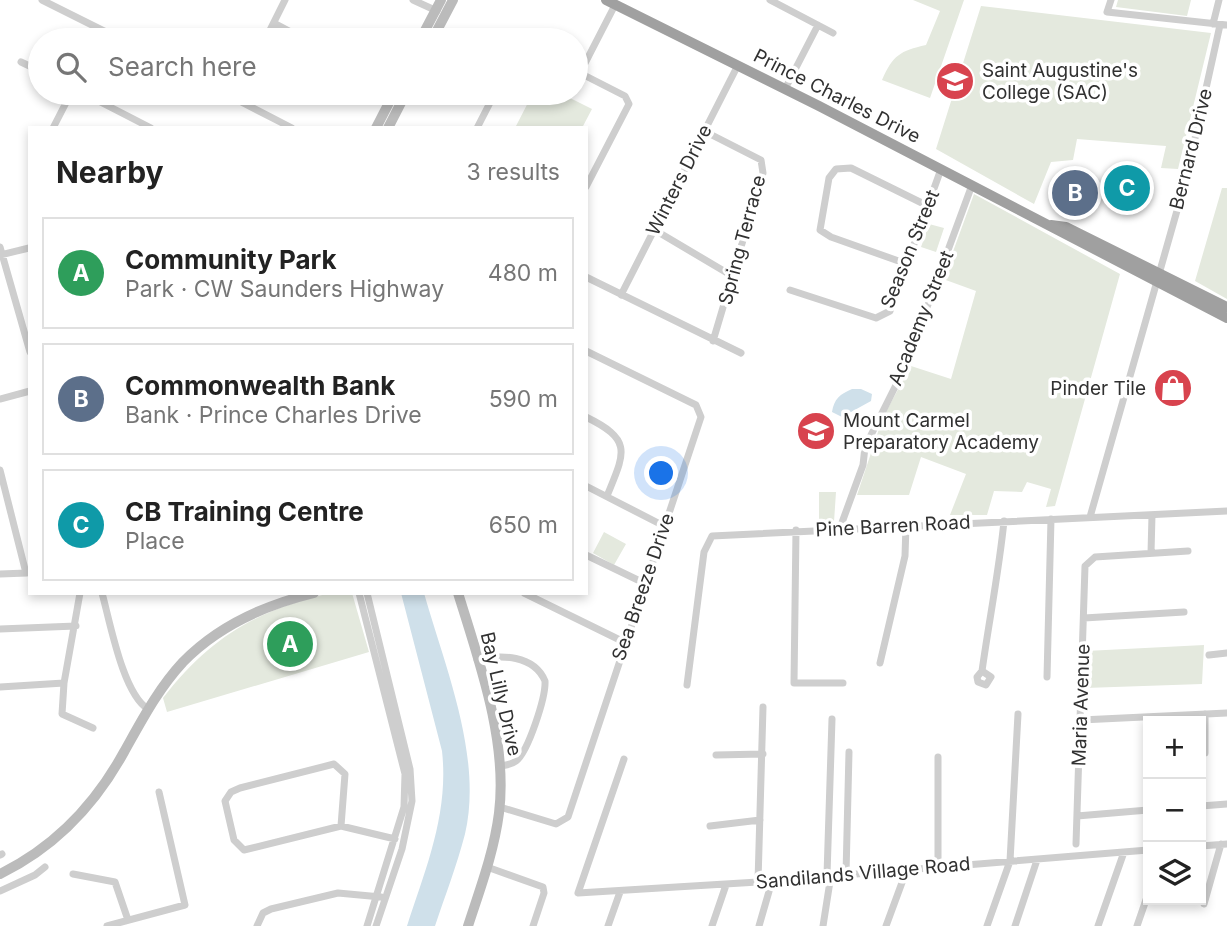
<!DOCTYPE html>
<meta charset="utf-8">
<style>
body{margin:0;font-family:Inter,sans-serif;background:#f2f2f2;color:#222}
.controls{position:absolute;right:21px;bottom:21px;display:grid;overflow:hidden;border-radius:0px;box-shadow:0 4px 10px #0003}
.controls button{width:63px;height:63px;display:grid;place-items:center;padding:0;border:0;border-bottom:2px solid #e0e0e0;background:#fff;color:#222;font:35px sans-serif}
.you{position:absolute;left:662px;top:474px;width:24px;height:24px;margin:-18px;border:5px solid #fff;border-radius:50%;background:#1a73e8;box-shadow:0 0 0 10px #1a73e833}
.badge{display:grid;place-items:center;width:46px;height:46px;border-radius:50%;background:#0f766e;color:#fff;font-size:23px;font-weight:700}
.pin{position:absolute;translate:-50% -50%;border:4px solid #fff;box-shadow:0 2px 7px #0006}
.list{margin:0;padding:0;list-style:none}
h2{display:flex;justify-content:space-between;align-items:center;height:91px;margin:0;padding:0 28px;font-size:30px}
h2 small{font-size:23px;font-weight:400;color:#767676}
.list li{display:grid;grid-template-columns:46px 1fr auto;gap:21px;align-items:center;box-sizing:border-box;height:112px;margin:0 14px 14px;padding:0 14px;border:2px solid #e0e0e0;border-radius:0px}
.list b{display:block;font-size:26px;white-space:nowrap}
.list p{margin:0;font-size:23px;white-space:nowrap;color:#767676}
.list em{font-size:23px;font-style:normal;color:#767676}
.icon{flex:none;width:38px;height:38px;fill:none;stroke:currentColor;stroke-width:2;stroke-linecap:round;stroke-linejoin:round}
.map{position:relative;flex:none;width:1227px;height:926px;overflow:hidden}
.search{position:absolute;background:#fff;box-shadow:0 4px 10px #0003;left:28px;top:28px;width:560px;height:77px;display:flex;align-items:center;gap:18px;box-sizing:border-box;padding:0 24px;border-radius:38px;color:#767676;font-size:26px}
.panel{position:absolute;background:#fff;box-shadow:0 4px 10px #0003;left:28px;top:126px;width:560px;height:469px;border-radius:0px}
.map>svg:first-child{display:block}
.green{fill:#e4e9de}
.water{fill:#cfe0ea}
.lines{fill:none;stroke-linecap:round;stroke-linejoin:round}
.minor{stroke:#cecece;stroke-width:7}
.secondary{stroke:#bbb;stroke-width:10}
.trunk{stroke:#a0a0a0;stroke-width:10}
.labels{text-anchor:middle;dominant-baseline:central;stroke-width:7;stroke-linejoin:round;paint-order:stroke}
.poi-label{font-size:19px;fill:#313131;stroke:#fff;text-anchor:start}
.street-label{font-size:19px;fill:#313131;stroke:#fff}
</style>
<div class="map">
<svg width="1227" height="926" viewBox="0 0 1227 926">
<rect width="100%" height="100%" fill="#fff"/>
<path class="green" d="M913 0H964L930 98 882 80C893 55 900 51 926 45L940 11Z
M1118 0H1191L1187 16 1116 7Z
M981 6 1211 33 1178 169 1161 168 1166 146 1077 139 1073 160 1051 162 1034 204 936 149Z
M533 93H560L592 109 582 128H518L516 126Z
M1222 188H1227V299L1195 281Z
M974 194 1120 274 1055 506 1046 507 1051 489 1027 482 1022 492 994 491 987 515H950L966 474 921 457 909 495H857L883 417 911 366 951 379 976 291 943 279Z
M929 224 944 228 936 252 921 247Z
M819 492H836L834 522H819Z
M604 532 626 544 614 565 593 553Z
M331 593H352L369 652 167 712 163 698C210 637 257 610 331 593Z
M1204 645 1202 684 1085 688 1086 651Z"/>
<path class="water" d="M852 389H861L872 394 871 401 842 417 832 412C834 399 840 394 852 389Z
M401 593H424C445 667 483 757 465 834 457 865 445 896 435 926H407C426 868 449 813 442 751Z"/>
<g class="lines">
<path class="minor" d="M42 0 122 40
M413 0 437 11
M770 0 833 33
M1111 0 1107 12 1227 25
M274 23 306 40
M1213 24 1219 0
M265 40 285 0
M21 62 40 71
M576 71 625 96 629 104 586 187
M580 73 615 5
M785 89 818 25
M83 93 151 128
M224 93 292 128
M53 128 71 93
M477 128 495 93
M704 131 761 160 763 173 713 341
M653 229 734 277
M0 247 30 352
M0 255 29 248
M907 264 831 237 820 230 829 178 836 169 851 168 928 206
M586 277 741 353
M790 290 876 318 890 311 941 169
M621 295 738 65
M0 399 30 391
M586 417C633 440 625 452 607 496
M0 470 26 573
M586 486 664 526
M1090 517 1186 179 1220 25
M840 528 863 465 865 447 905 367 972 185
M796 530 794 683H843
M1151 553 1152 515
M586 555 644 583
M0 574 27 573
M102 593C110 622 123 694 148 709
M359 593 405 774 404 807 367 926
M367 593 410 769 412 801 402 849 376 926
M524 593 624 642
M1084 618 1184 612
M0 629 76 626
M1209 655 1227 653
M477 660C501 654 534 655 545 681 546 697 528 752 516 761 511 765 506 765 500 766
M880 663 905 556 906 525
M982 671 991 677 986 685 978 682 977 677 982 671C989 621 999 571 1004 521
M1047 677 1051 519
M64 683 62 714 93 728
M687 685 704 552 712 536 1227 511
M0 687 64 683 80 593
M1205 714V753
M1081 720 1227 713
M716 755 763 754
M624 759 578 893 758 882 1148 850
M1201 806 1227 804
M500 807 556 824 568 817 701 417 696 405 586 351
M1077 816 1148 810
M341 826 345 774 334 764 240 788 231 792 225 801 234 840 244 850 341 826 395 839
M710 826 760 820
M1076 844 1085 566 1095 557 1188 551
M1201 846 1227 844
M0 855 2 854
M938 865V757
M487 867 543 887 544 893 533 926
M73 874 115 882 128 920
M846 874 849 752
M827 875 832 719
M758 882 763 707
M0 891 35 875 45 867
M1204 904 1221 844
M107 926 185 905 159 792
M257 926 263 913 271 909 338 893 381 897
M608 926 620 892
M712 926 726 885
M759 926 772 881
M823 926 831 875
M886 926 907 869
M987 926 1010 861 1018 714
M1015 926 1037 860
M1098 926 1124 852
M1137 926 1148 894"/>
<path class="secondary" d="M420 40 441 0
M432 40 453 0
M376 128 394 93
M388 128 406 93
M458 593C479 661 508 741 499 813 494 852 480 889 468 926
M0 874C55 847 95 805 124 752 142 720 158 689 183 662 219 625 265 605 314 593"/>
<path class="trunk" d="M606 0 819 106 1227 318
M1051 225 1066 227 1227 307"/>
</g>
<defs>
<symbol id="school-disc" viewBox="-11 -11 22 22"><circle r="9.5" fill="#d8434e" stroke="#fff"/><path d="M0-5L7-2L0 1L-7-2ZM-4 1L0 2.5L4 1V4Q0 6-4 4Z" fill="#fff"/></symbol>
<symbol id="shop-disc" viewBox="-11 -11 22 22"><circle r="9.5" fill="#d8434e" stroke="#fff"/><path d="M-5-2.5h2.3a2.7 3.5 0 0 1 5.4 0H5L5.5 6h-11ZM-1.5-2.5h3a1.5 2.3 0 0 0-3 0Z" fill="#fff"/></symbol>
</defs>
<g fill-rule="evenodd">
<use href="#school-disc" x="933" y="59" width="44" height="44"/>
<use href="#shop-disc" x="1151" y="366" width="44" height="44"/>
<use href="#school-disc" x="794" y="409" width="44" height="44"/>
</g>
<g class="labels">
<g class="poi-label">
<text x="982" y="70">Saint Augustine's<tspan x="982" dy="22">College (SAC)</tspan></text>
<text x="1146" y="388" text-anchor="end">Pinder Tile</text>
<text x="843" y="420">Mount Carmel<tspan x="843" dy="22">Preparatory Academy</tspan></text>
</g>
<g class="street-label">
<text transform="translate(837 96) rotate(27)">Prince Charles Drive</text>
<text transform="translate(1191 149) rotate(-76)">Bernard Drive</text>
<text transform="translate(679 180) rotate(-63)">Winters Drive</text>
<text transform="translate(742 240) rotate(-75)">Spring Terrace</text>
<text transform="translate(910 249) rotate(-68)">Season Street</text>
<text transform="translate(921 318) rotate(-68)">Academy Street</text>
<text transform="translate(893 526) rotate(-3)">Pine Barren Road</text>
<text transform="translate(643 587) rotate(-71)">Sea Breeze Drive</text>
<text transform="translate(501 694) rotate(77)">Bay Lilly Drive</text>
<text transform="translate(1081 705) rotate(-88)">Maria Avenue</text>
<text transform="translate(863 873) rotate(-5)">Sandilands Village Road</text>
</g>
</g>
</svg>
<div class="controls">
<button>+</button>
<button>−</button>
<button><svg class="icon" aria-label="layers" viewBox="0 0 24 24"><path d="M12 4l9 5-9 5-9-5zM3 14l9 5 9-5"/></svg></button>
</div>
<div class="you"></div>
<div class="pin badge" style="left:290px;top:644px;background:#2e9e5b">A</div>
<div class="pin badge" style="left:1075px;top:193px;background:#5c6f8a">B</div>
<div class="pin badge" style="left:1127px;top:188px;background:#0f9aa8">C</div>
<div class="search"><svg class="icon" aria-label="search" viewBox="0 0 24 24"><circle cx="10" cy="10" r="6"/><path d="M15 15l6 6"/></svg>Search here</div>
<section class="panel">
<h2>Nearby<small>3 results</small></h2>
<ul class="list">
<li><span class="badge" style="background:#2e9e5b">A</span><div><b>Community Park</b><p>Park · CW Saunders Highway</p></div><em>480 m</em></li>
<li><span class="badge" style="background:#5c6f8a">B</span><div><b>Commonwealth Bank</b><p>Bank · Prince Charles Drive</p></div><em>590 m</em></li>
<li><span class="badge" style="background:#0f9aa8">C</span><div><b>CB Training Centre</b><p>Place</p></div><em>650 m</em></li>
</ul>
</section>
</div>
